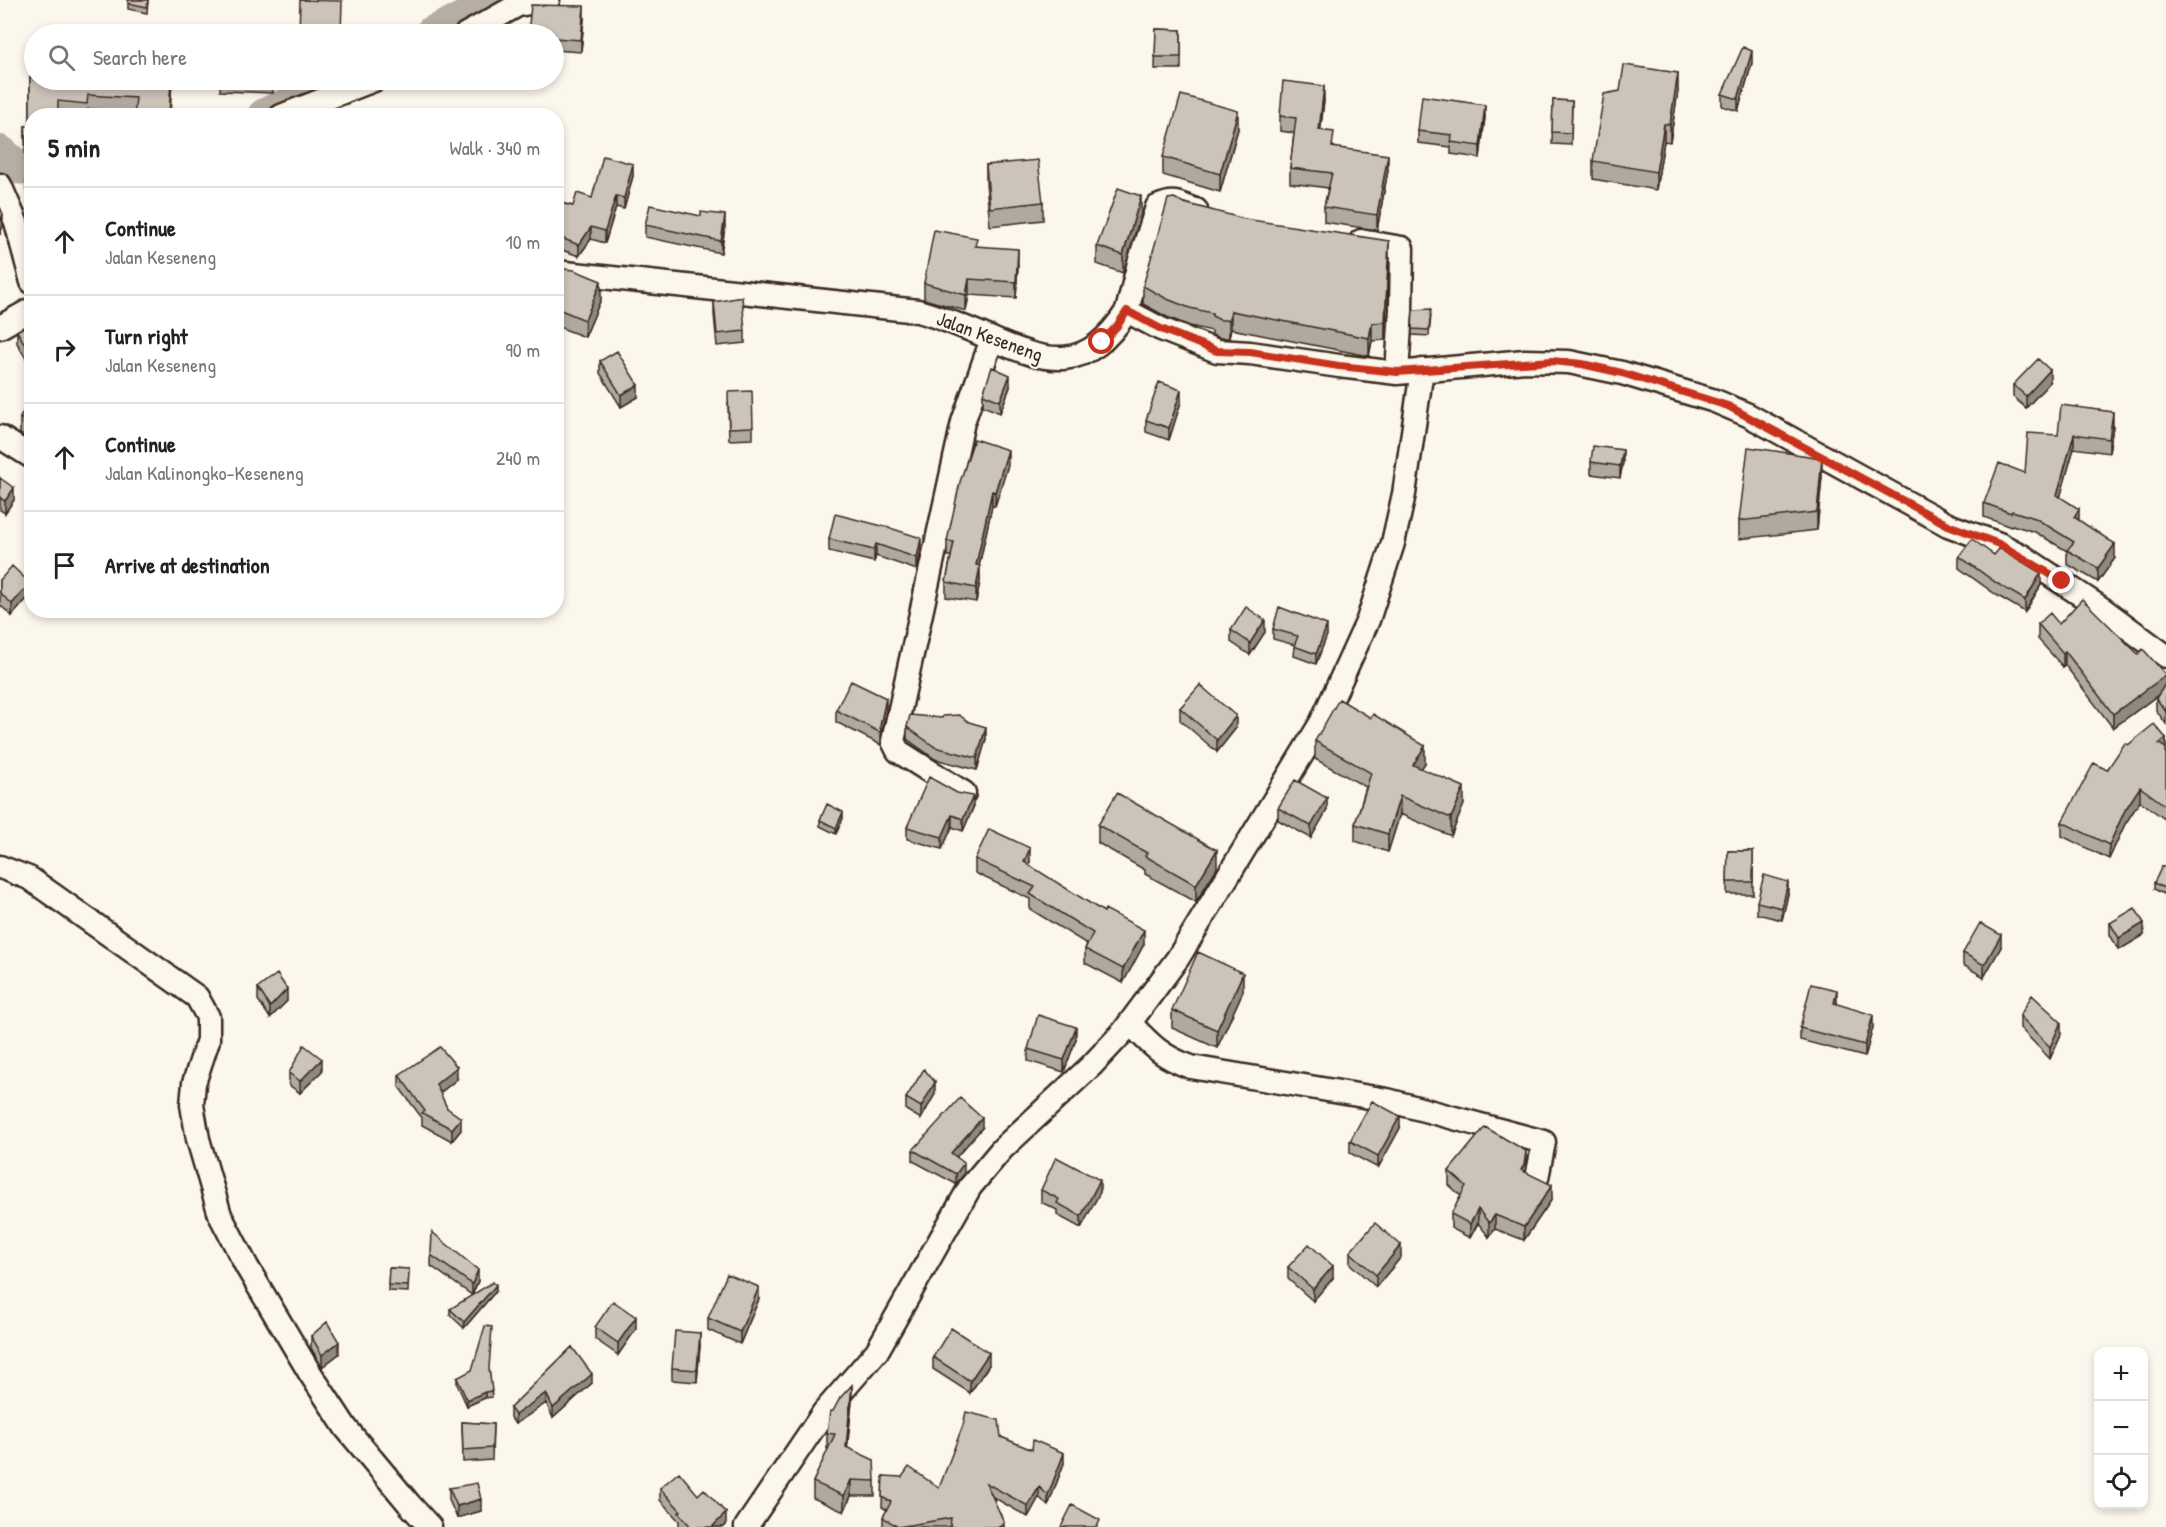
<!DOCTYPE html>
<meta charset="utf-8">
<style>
body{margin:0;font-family:"Patrick Hand",sans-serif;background:#f6f6f6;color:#222}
.controls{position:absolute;right:18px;bottom:18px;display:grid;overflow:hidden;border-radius:12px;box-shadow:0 3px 9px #0003}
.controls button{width:54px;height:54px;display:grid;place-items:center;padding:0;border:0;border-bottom:2px solid #e0e0e0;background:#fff;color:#222;font:30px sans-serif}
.stop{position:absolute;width:18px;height:18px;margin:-14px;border:4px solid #c8321e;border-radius:50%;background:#fff}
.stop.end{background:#c8321e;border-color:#fff;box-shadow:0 2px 6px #0008}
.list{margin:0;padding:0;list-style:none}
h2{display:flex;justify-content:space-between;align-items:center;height:78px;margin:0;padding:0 24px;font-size:26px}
h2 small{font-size:20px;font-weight:400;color:#767676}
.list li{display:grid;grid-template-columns:39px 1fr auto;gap:18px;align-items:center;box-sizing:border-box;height:108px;padding:0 24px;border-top:2px solid #e0e0e0}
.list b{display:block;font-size:22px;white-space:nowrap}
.list p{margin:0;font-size:20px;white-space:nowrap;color:#767676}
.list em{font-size:20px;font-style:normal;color:#767676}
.icon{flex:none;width:33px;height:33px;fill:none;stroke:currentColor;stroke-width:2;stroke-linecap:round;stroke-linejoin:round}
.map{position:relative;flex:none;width:2166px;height:1527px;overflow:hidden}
.search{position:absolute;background:#fff;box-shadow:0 3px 9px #0003;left:24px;top:24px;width:540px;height:66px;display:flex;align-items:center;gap:15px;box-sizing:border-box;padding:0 21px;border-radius:33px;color:#767676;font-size:22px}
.panel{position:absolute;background:#fff;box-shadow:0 3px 9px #0003;left:24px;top:108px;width:540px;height:510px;border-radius:24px}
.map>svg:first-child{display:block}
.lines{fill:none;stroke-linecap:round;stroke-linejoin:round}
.river{stroke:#b6aea2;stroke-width:36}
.minor-casing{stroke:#3b2a1e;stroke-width:27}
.minor{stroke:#fbf7ec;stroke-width:22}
.wall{fill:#afa99f;stroke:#3b2a1e;stroke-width:1.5}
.shaded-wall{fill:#8f8982;stroke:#3b2a1e;stroke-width:1.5}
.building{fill:#ccc4b9;stroke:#3b2a1e;stroke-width:1.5}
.route{stroke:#c8321e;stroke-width:8}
.labels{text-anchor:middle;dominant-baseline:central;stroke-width:4.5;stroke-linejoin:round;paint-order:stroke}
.street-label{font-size:20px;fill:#3b2a1e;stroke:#fbf7ec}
</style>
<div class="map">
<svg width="2166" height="1527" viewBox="0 0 2166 1527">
<rect width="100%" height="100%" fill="#fbf7ec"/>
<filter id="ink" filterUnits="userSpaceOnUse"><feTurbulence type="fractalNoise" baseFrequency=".0167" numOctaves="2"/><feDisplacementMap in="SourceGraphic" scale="12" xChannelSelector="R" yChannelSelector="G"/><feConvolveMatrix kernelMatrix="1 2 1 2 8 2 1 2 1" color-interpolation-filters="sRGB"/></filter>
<g filter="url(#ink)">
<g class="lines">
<path class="river" d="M432 34 504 0
M265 116 341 80
M0 153 15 166 32 167"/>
<defs>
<path id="minor" d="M466 34 518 5 548 0
M281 116 374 80
M0 185 16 222 32 282
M1361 241 1402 248 1401 310 1397 373
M556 272 918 311C943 318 967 328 992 339 1051 365 1087 372 1127 311L1161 329 1217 351 1250 353 1339 366 1397 373 1525 361 1569 362 1622 373 1715 401 1748 415 1948 525 1999 544 2022 556 2104 610 2166 656
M1127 311 1139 263 1157 207C1177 198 1178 205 1196 210
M0 327 32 309
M0 437 32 457
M964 793 898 751 893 741 963 422 992 339
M0 867 29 878 197 997 208 1017V1040L194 1083 192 1105 198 1139 220 1215 247 1267 310 1373 346 1428 410 1505 430 1527
M1130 1023C1151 1045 1162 1057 1191 1067L1387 1100 1544 1142 1537 1178
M746 1527 824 1412 877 1351 970 1187 1002 1149 1091 1066 1123 1032 1178 958 1321 723 1368 620 1393 543 1404 494 1422 370"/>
</defs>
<use href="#minor" class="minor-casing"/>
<use href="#minor" class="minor"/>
</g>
<path class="wall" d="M128 0H148L147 13 128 9Z
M584 18 581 52 554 50V34Z
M1156 29 1181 30V69H1155Z
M1752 63 1738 111 1722 106V94Z
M30 77 172 88 135 112 88 109V116H32V191H26L25 126H30Z
M220 80H273V93L220 91Z
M1678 91 1670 142 1664 141 1656 190 1593 179V161Z
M1553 100 1572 101 1571 145 1552 144Z
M1324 101 1320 131 1334 147 1388 170 1377 230 1324 222V207L1328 188 1290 183V168L1294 133 1280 131V116Z
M1485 117 1480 158 1451 154V147L1418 143V131Z
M1238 129 1220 192 1163 175V157Z
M986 165 1043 202V220L990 226 986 183Z
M633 176 624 209 616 207 605 243 591 239 579 256 556 248V202L573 206 592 198Z
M1184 203 1389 259 1385 340 1372 341 1369 356 1231 329 1229 338H1220L1212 335V331L1190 326 1167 317 1143 304V286Z
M1141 214 1123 273 1097 264V246Z
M701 216 725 227 721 253 645 237V225Z
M977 246 1018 265 1016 298 969 295 966 311 924 299V283Z
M557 268 601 299 585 337 556 326Z
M714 302 745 331V343L717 346 714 314Z
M1413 310 1431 315 1429 336 1412 335Z
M32 322V362H28L17 343V331Z
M600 361 638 397 621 407 600 373Z
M2050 382 2026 408 2013 397V385Z
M1010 387 1000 413 983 406V394Z
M32 395V441L20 434V418Z
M1181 402 1169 440 1146 432V420Z
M728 404 753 427V439L729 440Z
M2113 426 2109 453 2074 448 2060 497 2079 521 2115 558 2098 582 2067 564V551L2035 532 2012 525 2011 527 1984 517V503L2025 473 2058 435Z
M1591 462H1623L1620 478 1591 474Z
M1008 465 995 506H992L979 566 980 581 976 602 946 597V582L951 556H947V541Z
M1822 476 1817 530 1739 539V521Z
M0 478 14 500 5 513 0 510Z
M829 539 921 550 917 570 876 556 874 562 829 551Z
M1994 555 2041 585 2025 612 1998 596 1959 568V556Z
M0 580 30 595 12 616 0 605Z
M2038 624H2059L2166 683V724L2156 710V698L2158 695 2113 728 2065 665 2063 667 2038 639Z
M1273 629 1327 635 1316 664 1294 656 1295 645 1273 639Z
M1231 630 1265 632 1250 655 1231 642Z
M1180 708 1236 728 1217 752 1180 720Z
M836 710H886L881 735V745L836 722Z
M907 727 986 739 977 770 935 759 907 739Z
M2166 738V820L2140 801 2125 824 2109 859 2062 836V822L2128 745Z
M1315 741 1425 763 1421 768 1464 804 1451 836 1400 814 1388 852 1355 841V824L1366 787 1315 759Z
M973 808 963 831 952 827 942 849 907 839V827Z
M1278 808 1327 810 1311 838 1278 820Z
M843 818 836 834 820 826V820Z
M1098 825 1217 868 1196 902 1145 874V870L1098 843Z
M1728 851H1753V894H1727Z
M975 859 1030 862 1029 865 1144 944 1123 983 1085 963V949L1087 944 1030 909V899L975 873Z
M2166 868V895L2154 889V883Z
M1788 894 1782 920 1757 914V902Z
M2110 923 2144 935 2119 950 2110 935Z
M2001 947 1984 977 1963 965V953Z
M258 988 287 1001 270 1018 258 1000Z
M1243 991 1217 1048 1172 1028V1010Z
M1837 1002V1004L1873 1027 1865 1057 1800 1040V1028Z
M2020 1016 2061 1034 2050 1059 2020 1028Z
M1076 1039 1064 1072 1028 1061V1049Z
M322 1071 300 1093 289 1085V1073Z
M399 1075 457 1079 440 1093 447 1108 461 1130 452 1141 422 1125V1118L399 1087Z
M935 1094 921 1119 906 1110V1098Z
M982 1128 956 1157 964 1174 956 1184 913 1161V1150Z
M1400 1128 1378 1168 1350 1153V1141Z
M1526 1165 1525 1172 1552 1199 1524 1240 1495 1229 1489 1237 1478 1223 1470 1238 1451 1228V1214L1461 1196 1449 1185V1171Z
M1041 1190 1100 1192 1081 1228 1057 1215V1210L1041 1202Z
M432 1232 478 1281 472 1295 431 1266Z
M1350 1252 1401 1257 1376 1287 1350 1264Z
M1288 1267 1333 1278 1313 1301 1288 1279Z
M389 1268 409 1269 408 1292 388 1291Z
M496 1291 464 1328 450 1315V1309Z
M759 1299 740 1344 708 1330V1318Z
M595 1327 636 1329 618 1355 595 1339Z
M311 1336 339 1354 322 1367 311 1348Z
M700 1345 697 1382 672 1380V1368Z
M572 1347 592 1383 553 1418 546 1403 515 1424 510 1417V1408Z
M933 1357 989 1365 970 1393 933 1369Z
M489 1370 492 1397 485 1398 467 1406 457 1384V1378Z
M852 1401 847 1448 875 1481V1496H851L844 1512 813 1498V1482L829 1449H827V1433L833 1411Z
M462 1422 493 1424 492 1460 463 1462Z
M1001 1437 1032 1450 1064 1463 1048 1506 1039 1497 1028 1517 993 1497 1004 1527H883V1517L887 1510 882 1507 883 1476 939 1488Z
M449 1488 481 1511 457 1518 449 1500Z
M660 1488 698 1495 726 1525 724 1527H680L679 1525V1521L660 1500Z"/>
<path class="shaded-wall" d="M584 6V18L581 52V40Z
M1752 51V63L1738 111V99Z
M1678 73V91L1670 142V124Z
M172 80 170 116H169Z
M1324 86V101L1319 146V130Z
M1485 105V117L1480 158V146Z
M1238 111V129L1220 192V174Z
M1664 124V141L1656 190V172Z
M1388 155V170L1377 230V215Z
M633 164V176L624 209V198Z
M616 196V207L605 243V231Z
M1141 196V214L1123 273V255Z
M3 214V226L0 235V223Z
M725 215V227L721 253V241Z
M591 227V239L579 256V245Z
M1389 241V259L1385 340V322Z
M1018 249V265L1016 298V282Z
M969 279V295L966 311V295Z
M601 281V299L585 337V320Z
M1231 311V329L1229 338V320Z
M1372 323V341L1369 356V338Z
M2050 370V382L2026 408V396Z
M1010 375V387L1000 413V401Z
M638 385V397L621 407V395Z
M1181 390V402L1169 440V428Z
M2113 412V426L2109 453V439Z
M2074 434V448L2057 509V495Z
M1008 450V465L995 506V492Z
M1623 450V462L1620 478V466Z
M1822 458V476L1817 530V512Z
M14 488V500L5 513V501Z
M992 491V506L976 580V565Z
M2079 509V522L2074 517Z
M921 538V550L917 570V558Z
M876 544V556L874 562V550Z
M2115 544V558L2098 582V568Z
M980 566V581L976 602V588Z
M2041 573V585L2025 612V600Z
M30 583V595L12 616V604Z
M1265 620V632L1250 655V643Z
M1327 625V635L1316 664V654Z
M2065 651V665L2063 667V653Z
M2166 675V689L2113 728V714Z
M886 698V710L881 735 880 726Z
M1236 716V728L1217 752V740Z
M986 727V739L977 770V758Z
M2166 738V753L2159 744Z
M1425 746V763L1413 782V765Z
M1464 787V804L1451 836V818Z
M2140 787V801L2125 824 2109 859V845L2125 810Z
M973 796V808L963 831V819Z
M1400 796V814L1388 852V834Z
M1327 798V810L1311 838V826Z
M843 812V818L836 834V828Z
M952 815V827L942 849V837Z
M1030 848V862L1024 877V862Z
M1217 850V868L1196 902V885Z
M1788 882V894L1782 920V908Z
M2144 923V935L2119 950V938Z
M1144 930V944L1123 983V969Z
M2001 935V947L1984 977V965Z
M1243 973V991L1217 1048V1030Z
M287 989V1001L270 1018V1007Z
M1837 990V1002L1834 1015V1003Z
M1873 1015V1027L1865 1057V1045Z
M2061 1022V1034L2050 1059V1047Z
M1076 1027V1039L1064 1072V1060Z
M322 1059V1071L300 1093V1081Z
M457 1067V1079L436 1096V1084Z
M935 1082V1094L921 1119V1107Z
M1400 1116V1128L1378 1168V1156Z
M461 1118V1130L452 1141V1129Z
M982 1118V1128L951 1163V1153Z
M1526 1151V1165L1524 1179 1521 1170Z
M964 1163V1174L956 1184V1174Z
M1100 1180V1192L1081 1228V1216Z
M1552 1185V1199L1524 1240V1227Z
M1478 1209V1223L1470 1238V1224Z
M1495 1215V1229L1489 1237V1223Z
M1401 1245V1257L1376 1287V1275Z
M1333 1266V1278L1313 1301V1289Z
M478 1270V1281L472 1295V1284Z
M496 1285V1291L464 1328V1322Z
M759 1287V1299L740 1344V1332Z
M636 1317V1329L618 1355V1343Z
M700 1333V1345L697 1382V1370Z
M339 1342V1354L322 1367V1355Z
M989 1353V1365L970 1393V1381Z
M592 1374V1383L553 1418V1408Z
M852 1385V1401L846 1463V1447Z
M485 1392V1398L467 1406V1400Z
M546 1393V1403L515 1424V1415Z
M1064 1453V1463L1048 1506V1495Z
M851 1480V1496L844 1512V1496Z
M1039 1487V1497L1028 1517V1506Z
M481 1499V1511L457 1518V1506Z
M726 1513V1525L724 1527H712Z
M1004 1522V1527H998Z"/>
<path class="building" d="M128 0H148L147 7 128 3Z
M300 0 342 1 341 34H299Z
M531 5 584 6 581 40 554 38V34H528Z
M1156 29 1181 30V57H1155Z
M1743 47 1752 51 1738 99 1722 94Z
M1624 65 1678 73 1670 124H1664L1656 172 1593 161 1604 94 1620 91Z
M30 77H34V80H171L169 116H134L136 98 88 95 87 104 58 101V116H32V176L26 177 25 126H30Z
M236 80H273V81Z
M1283 81 1324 86 1319 130 1334 132 1332 147 1388 155 1377 215 1324 207 1332 173 1290 168 1296 118 1280 116Z
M1181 95 1238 111 1220 174 1163 157Z
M1422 96 1485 105 1480 146 1451 142 1452 135 1418 131Z
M1553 100 1572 101 1571 133 1552 132Z
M603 156 633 164 624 198 616 196 605 231 591 227 579 245 556 236V202L573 206 577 193 592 198Z
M1038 160 1043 202 990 208 986 165Z
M1118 188 1141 196 1123 255 1097 246Z
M1174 198 1184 203 1245 219 1389 241 1385 322 1372 323 1369 338 1231 311 1229 320H1220L1212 316V313L1190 308 1167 299 1143 286 1168 199Z
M650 205 701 216V212L725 215 721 241 645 225Z
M0 207 3 214 0 223Z
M934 230 977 238 975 246 1018 249 1016 282 969 279 966 295 924 283Z
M556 268 574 270 601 281 585 320 556 308Z
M742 297 745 331 717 334 714 302Z
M1431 309 1429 330 1412 329 1413 310Z
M32 322V350H28L17 331Z
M617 351 638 385 621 395 600 361Z
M2038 359 2050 370 2026 396 2013 385Z
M992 367 1010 375 1000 401 983 394Z
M1159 382 1181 390 1169 428 1146 420Z
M752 391 753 427 729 428 728 392Z
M32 395V425L20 418Z
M2061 405 2113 412 2109 439 2074 434 2057 495 2079 509 2074 517 2115 544 2098 568 2067 550 2074 542 2035 518 2012 511 2011 513 1984 503 1999 463 2025 473 2028 433 2058 435Z
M974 439 1008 450 995 492 992 491 976 565 980 566 976 588 946 582 954 542 947 541 960 482Z
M1593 446 1623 450 1620 466 1591 462Z
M1748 447 1822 458 1817 512 1739 521Z
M0 478 14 488 5 501 0 498Z
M835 514 890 528 921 538 917 558 876 544 874 550 829 539Z
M1972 539 1994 555 2000 548 2041 573 2025 600 1998 584 1959 556Z
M12 566 30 583 12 604 0 593V580Z
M2082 599 2138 654 2143 649 2166 675 2113 714 2065 651 2063 653 2038 624 2050 613 2059 624Z
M1246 607 1265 620 1250 643 1231 630Z
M1279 607 1327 625 1316 654 1294 646 1298 636 1273 629Z
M851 681 886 698 880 726 881 733 836 710Z
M2166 683V712L2156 698Z
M1200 685 1236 716 1217 740 1180 708Z
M1339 699 1371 718 1373 714 1425 746 1413 765 1464 787 1451 818 1400 796 1388 834 1355 824 1371 773 1315 741Z
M910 715 942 718 943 716 959 715 969 722 986 727 977 758 935 747 907 727Z
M2154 724 2166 738 2159 744 2166 748V806L2140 787 2125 810 2109 845 2062 822 2094 763 2107 770 2125 743 2128 745Z
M929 777 957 793 973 796 963 819 952 815 942 837 907 827Z
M1295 780 1327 798 1311 826 1278 808Z
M1117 793 1217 850 1196 885 1145 856 1147 853 1098 825Z
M827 804 843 812 836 828 820 820Z
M989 829 1030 848 1024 862 1104 912 1105 909 1144 930 1123 969 1085 949 1093 933 1030 894 1035 887 975 859Z
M1728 851H1753V882H1727Z
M2162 866 2166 868V889L2154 883Z
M1764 875 1788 882 1782 908 1757 902Z
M2135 908 2144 923 2119 938 2110 923Z
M1980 923 2001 935 1984 965 1963 953Z
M1198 952 1243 973 1217 1030 1172 1010Z
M277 974 287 989 270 1007 258 988Z
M1811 984 1837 990 1834 1003 1873 1015 1865 1045 1800 1028Z
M2032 995 2061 1022 2050 1047 2020 1016Z
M1038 1015 1076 1027 1064 1060 1028 1049Z
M304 1045 322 1059 300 1081 289 1073Z
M440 1047 457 1067 436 1084 447 1108 461 1118 452 1129 422 1113 425 1111 399 1075Z
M924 1069 935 1082 921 1107 906 1098Z
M960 1098 982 1118 951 1153 964 1163 956 1174 913 1150Z
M1372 1101 1400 1116 1378 1156 1350 1141Z
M1485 1127 1526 1151 1524 1165 1521 1170 1552 1185 1524 1227 1495 1215 1489 1223 1478 1209 1470 1224 1451 1214 1466 1186 1449 1171Z
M1056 1157 1100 1180 1081 1216 1057 1203 1059 1199 1041 1190Z
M1375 1223 1401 1245 1376 1275 1350 1252Z
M432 1232 478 1270 472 1284 431 1255Z
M1309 1244 1333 1266 1313 1289 1288 1267Z
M389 1268 409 1269 408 1286 388 1285Z
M727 1274 759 1287 740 1332 708 1318Z
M493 1282 496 1285 464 1322 450 1309Z
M613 1301 636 1317 618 1343 595 1327Z
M327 1322 339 1342 322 1355 311 1336Z
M485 1326 492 1327 489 1368 492 1391 485 1392 467 1400 457 1378 472 1370Z
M951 1328 989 1353 970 1381 933 1357Z
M675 1331 700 1333 697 1370 672 1368Z
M572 1347 592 1374 553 1408 546 1393 515 1415 510 1408Z
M852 1385 846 1447 874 1460 875 1481 851 1480 844 1496 813 1482 835 1434 827 1433 830 1411H833L840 1398Z
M966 1412 999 1420 1001 1437 1032 1450 1033 1440 1064 1453 1048 1495 1039 1487 1028 1506 986 1483 1004 1522 998 1527H950L951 1518 898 1527 883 1517 891 1502 882 1497 883 1476 902 1477 909 1467 939 1488 963 1425Z
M462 1422 493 1424 492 1448 463 1450Z
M679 1472 698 1495 704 1489 726 1513 712 1527H691L679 1513 681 1511 660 1488Z
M477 1483 481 1499 457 1506 449 1488Z
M1072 1505 1100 1520 1097 1527H1061Z"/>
</g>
<g class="lines" filter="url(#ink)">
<path class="route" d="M1102 342 1117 326 1127 311 1161 329 1217 351 1250 352 1339 366 1397 372 1552 361 1582 364 1622 373 1728 406 1948 525 1999 544 2062 581"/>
</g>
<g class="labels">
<g class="street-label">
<text transform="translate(990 336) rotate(20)">Jalan Keseneng</text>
</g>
</g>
</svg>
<div class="controls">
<button>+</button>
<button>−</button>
<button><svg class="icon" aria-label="locate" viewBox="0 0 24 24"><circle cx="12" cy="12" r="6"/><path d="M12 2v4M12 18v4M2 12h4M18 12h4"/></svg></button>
</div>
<div class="stop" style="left:1102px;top:342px"></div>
<div class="stop end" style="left:2062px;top:581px"></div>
<div class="search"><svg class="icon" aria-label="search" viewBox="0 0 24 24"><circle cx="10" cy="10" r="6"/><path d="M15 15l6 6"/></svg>Search here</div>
<section class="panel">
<h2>5 min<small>Walk · 340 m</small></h2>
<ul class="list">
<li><svg class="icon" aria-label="ahead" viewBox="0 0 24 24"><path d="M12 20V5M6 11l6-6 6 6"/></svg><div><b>Continue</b><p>Jalan Keseneng</p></div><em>10 m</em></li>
<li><svg class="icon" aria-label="right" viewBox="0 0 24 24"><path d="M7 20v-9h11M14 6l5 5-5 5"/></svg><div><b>Turn right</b><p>Jalan Keseneng</p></div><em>90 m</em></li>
<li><svg class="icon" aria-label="ahead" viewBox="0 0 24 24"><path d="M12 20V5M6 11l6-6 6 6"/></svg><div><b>Continue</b><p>Jalan Kalinongko-Keseneng</p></div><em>240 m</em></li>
<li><svg class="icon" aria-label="arrive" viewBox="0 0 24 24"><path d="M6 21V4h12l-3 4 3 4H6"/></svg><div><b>Arrive at destination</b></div></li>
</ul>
</section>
</div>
